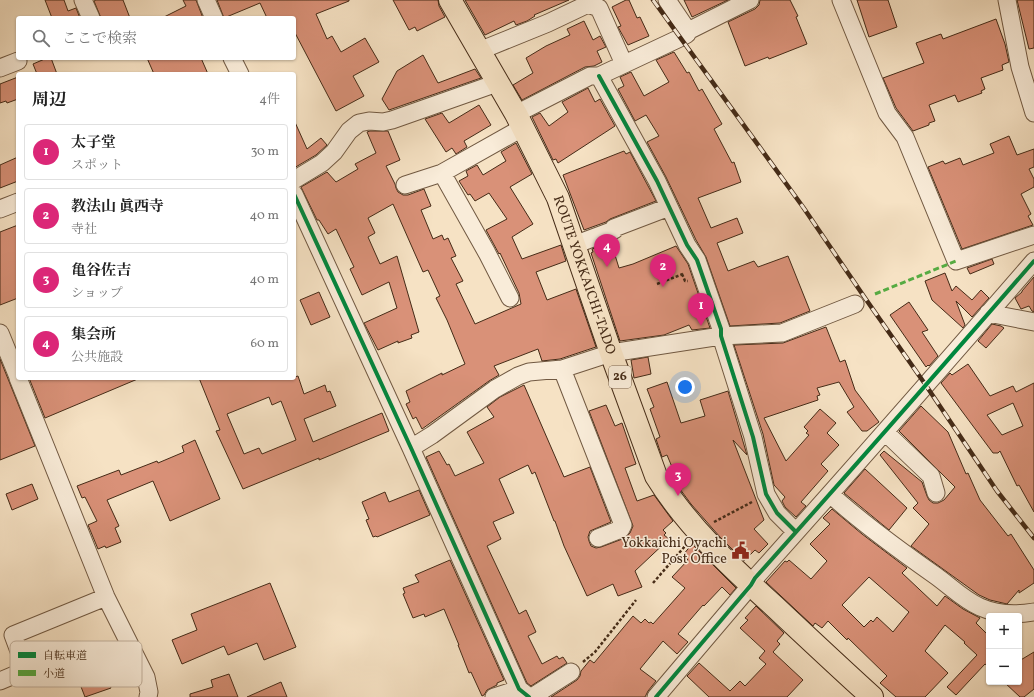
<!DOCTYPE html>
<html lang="ja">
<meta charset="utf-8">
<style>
body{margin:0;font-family:Vollkorn,"Noto Serif JP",serif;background:#f6f6f6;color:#222}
.controls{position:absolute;right:12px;bottom:12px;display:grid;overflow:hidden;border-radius:4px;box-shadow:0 1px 3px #0004}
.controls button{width:36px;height:36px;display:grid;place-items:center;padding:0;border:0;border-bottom:1px solid #e0e0e0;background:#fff;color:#222;font:20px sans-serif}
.you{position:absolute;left:685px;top:387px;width:14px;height:14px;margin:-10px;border:3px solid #fff;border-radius:50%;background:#1a73e8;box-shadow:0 0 0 6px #1a73e833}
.badge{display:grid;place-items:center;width:26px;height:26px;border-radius:50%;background:#db2777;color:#fff;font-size:13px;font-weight:700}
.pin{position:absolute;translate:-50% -33px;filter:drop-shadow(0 1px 2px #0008)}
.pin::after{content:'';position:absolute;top:21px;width:14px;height:12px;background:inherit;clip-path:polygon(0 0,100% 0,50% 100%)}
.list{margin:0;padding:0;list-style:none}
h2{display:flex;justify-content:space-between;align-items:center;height:52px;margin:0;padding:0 16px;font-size:17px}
h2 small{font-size:13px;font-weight:400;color:#767676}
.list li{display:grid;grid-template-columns:26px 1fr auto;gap:12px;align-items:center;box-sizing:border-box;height:56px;margin:0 8px 8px;padding:0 8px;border:1px solid #e0e0e0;border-radius:4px}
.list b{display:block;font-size:15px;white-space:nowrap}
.list p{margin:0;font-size:13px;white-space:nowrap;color:#767676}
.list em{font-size:13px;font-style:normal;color:#767676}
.icon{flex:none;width:22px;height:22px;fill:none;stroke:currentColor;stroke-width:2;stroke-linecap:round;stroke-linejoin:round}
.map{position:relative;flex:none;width:1034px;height:697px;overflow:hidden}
.search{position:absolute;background:#fff;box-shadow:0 1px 3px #0004;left:16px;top:16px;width:280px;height:44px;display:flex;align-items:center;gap:10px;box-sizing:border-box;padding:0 14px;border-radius:4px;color:#767676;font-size:15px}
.panel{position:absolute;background:#fff;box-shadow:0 1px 3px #0004;left:16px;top:72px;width:280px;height:308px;border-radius:4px}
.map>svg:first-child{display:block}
.building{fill:#d99178;stroke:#452b17;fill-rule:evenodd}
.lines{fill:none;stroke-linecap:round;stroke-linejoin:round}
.street-casing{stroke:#715942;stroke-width:19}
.primary-casing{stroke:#452b17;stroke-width:24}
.path{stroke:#452b17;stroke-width:2.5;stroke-dasharray:3 2;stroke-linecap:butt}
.street{stroke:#f9ecd9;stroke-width:17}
.primary{stroke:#f6e2c4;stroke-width:22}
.rail-casing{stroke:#452b17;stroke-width:4.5}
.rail{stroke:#f9ecd9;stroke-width:3;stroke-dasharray:9;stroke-linecap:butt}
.quiet{stroke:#56ab42;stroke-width:3;stroke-dasharray:6 3;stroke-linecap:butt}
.cycleway-casing{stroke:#f9ecd9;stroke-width:6}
.cycleway{stroke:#00873e;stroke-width:4}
.labels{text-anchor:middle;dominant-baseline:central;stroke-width:3;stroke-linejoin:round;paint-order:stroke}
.shield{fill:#f9ecd9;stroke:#7b6551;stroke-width:1}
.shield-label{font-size:13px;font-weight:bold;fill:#452b17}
.street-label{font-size:14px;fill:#452b17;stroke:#f9ecd9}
.poi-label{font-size:14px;fill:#452b17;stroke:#f9ecd9;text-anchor:end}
.key{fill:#f9ecd9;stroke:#c3b29f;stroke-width:1}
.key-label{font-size:11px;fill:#452b17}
</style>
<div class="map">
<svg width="1034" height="697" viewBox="0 0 1034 697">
<rect width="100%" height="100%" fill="#f6e2c4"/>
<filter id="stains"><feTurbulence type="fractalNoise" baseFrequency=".005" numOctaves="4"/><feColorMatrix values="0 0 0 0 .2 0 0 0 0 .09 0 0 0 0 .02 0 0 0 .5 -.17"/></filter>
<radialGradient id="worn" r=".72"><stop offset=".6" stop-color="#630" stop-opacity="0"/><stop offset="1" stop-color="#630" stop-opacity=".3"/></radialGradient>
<path class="building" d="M45 0H64L68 11 76 8 80 18H52Z
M96 0H123L130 18H101L94 1Z
M183 0H196L203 18H162L186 6Z
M217 0H349V1L316 14 327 39 332 36 341 52 365 38 379 62 353 76 364 96 336 111 294 31V18H267L260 3 224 18Z
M393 0H438L439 6 445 17 417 31 415 27 409 30Z
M465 0H569L534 15 535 16 527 21 516 25 514 21 485 35Z
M626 0H629L637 18 640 17 649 36 628 45 618 27 621 26 612 7Z
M684 0H728L692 17Z
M760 0H790L798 16 796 17 807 44 769 59 768 57 745 66 728 22 755 9 759 5Z
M857 0H888L897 27 869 37Z
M1017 0H1034V48L1029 49Z
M996 19 1005 44 1009 62 1002 65 1003 70 981 78 985 89 981 91 982 93 958 102 955 95 929 105 935 121 929 123V125L913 131 896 108 883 78 924 63 916 43 941 34 943 39Z
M584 21 593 40 600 36 606 47 597 51 602 62 594 66 585 67 522 100 513 85 533 73 526 58 546 46 570 35 567 29Z
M674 52 687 73 689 72 699 91 702 89 722 124 714 129 732 163 734 162 741 182 698 198 711 228 737 218 743 233 717 243 728 271 754 261 758 267 788 256 810 311 780 323 730 326 706 257 696 240 666 177 647 142 659 136 646 115 635 121 618 89 624 86 620 77 631 72 644 96 669 82 656 60Z
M423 55 438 83 475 69 481 78 389 110 382 99 397 71Z
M47 58H51L57 74H37L33 64Z
M147 58H201L208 74H154Z
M18 77V99L7 103 6 101 0 103V84Z
M588 88 595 102 600 99 615 126 558 163 556 159 553 160 532 117 540 113 549 126 568 112 562 102Z
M479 105 491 125 464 141 467 147 456 154 452 148 446 152 425 119 442 113 449 123Z
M294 120 307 149 321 138 327 145 316 155 294 168Z
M370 131H388L400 160 386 166 395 184 396 188 398 192 403 195H408L424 189 431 206 421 210 433 239 442 235 444 240 448 238 456 256 451 258 463 281 456 284 475 324 521 304 519 293 500 253 499 254 486 230 507 219 489 193 475 201 470 194 468 195 459 181 468 176 466 171 477 165 483 175 506 161 501 152 516 143 532 174 510 187 533 224 512 237 522 259 561 245 566 261 536 272 547 300 576 289 596 347 560 359 542 361 538 349 494 366 499 375 489 381 422 429 416 417 413 419 406 404 410 402 406 391 442 373V375L465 364 447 320 436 298 440 296 428 270 423 272 393 204 368 218 375 233 368 237 380 264 397 256 419 332 411 335 412 338 398 343V341L378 350 364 323 397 308 389 282 362 295 350 269 354 267 336 229 328 234 319 220H317L301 187 327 172 336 182 358 169 355 164 376 153 367 132Z
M1009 136 1017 155 1034 149V167L1029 169 1034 179V187L1021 194 1031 214 1028 216 1033 225 962 249 928 167 943 161 945 164 960 158 963 165 994 153 990 144Z
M624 151 626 154 630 152 656 201 610 219 606 222 584 230 563 175Z
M18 157V181L0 188V165Z
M18 225V298L0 305V232Z
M611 242 619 268 633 264 676 246 688 264 710 328 692 330 689 325 664 335 620 341 591 253 593 252 592 249Z
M992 259 994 264 970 274 967 268Z
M945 273 952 291 956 286 972 300 981 290 989 298 972 317 956 301 965 325 963 328 932 300 925 281Z
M1034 277V312L1032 311 1029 306 1021 309 1015 298 1022 292V291Z
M319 292 330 317 311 325 300 300Z
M909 302 928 330 922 332 938 356 929 366 928 365 926 367 890 315Z
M992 324 1001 326 1004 328 986 348 978 341Z
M826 327 840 362 845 360 855 390 879 422 867 431H862L847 412 854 407 839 382 817 388 820 395 817 396 818 400 764 418 786 461 809 435 806 433 808 431 804 427 820 409 836 423 827 433 839 445 821 464 828 471 801 502 806 506 796 517 785 507 782 501 785 497 774 485 763 434 734 345 783 343Z
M648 357 651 374 634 378 631 360Z
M0 359 35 446 0 460Z
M968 364 990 396 1013 386 1016 392 1034 383V512L1019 485 1017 486 1000 451 998 453H993L941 383 950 373 952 375ZM1013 403 1023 426 1002 435 987 415Z
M298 376 304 394 325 385 327 392 330 391 336 406 304 419 313 442 382 413 389 431 319 460V458L243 489 216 431 220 430 199 378H291ZM269 397 272 405 281 401 296 440 262 454 259 448 244 454 227 414Z
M29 378H140L45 418Z
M667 382 681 423 705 416 700 400 728 391 747 455 733 440 764 520 754 529 768 544 759 553 755 550 744 561 720 537 691 504 677 485 679 484 667 455 662 457 656 439 660 437 650 409 654 407 647 389Z
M524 385 564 477 590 467 611 522 590 531 588 537 589 541 591 546 596 548 601 547 625 538 630 533 633 526 589 411 606 405 615 426 622 423 636 464 625 468 637 501 654 495 673 521 663 530 666 533 664 535 669 539 635 571 642 587 618 596 613 584 587 596 564 546 555 521H554L535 472 532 474 528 465 499 479 514 513 493 522 501 539 487 546 519 614 526 610 536 632 528 636 542 664 557 656 559 659 563 657 567 663 531 686 527 683 426 457 439 451 447 465 449 464 455 476 484 463 467 432 494 417 487 407 500 397Z
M921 406 948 432 966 474 968 473 980 500 1008 536 1011 534 1034 570V583L1019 593V590L1007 604 990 600 979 595 911 546 929 524 913 508 918 503 880 455 884 451 922 482 927 496 929 500 933 503H938L944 500 955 487 899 431Z
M195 440 220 499 170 521 153 481 107 500 119 526 115 528 121 542 106 548 105 546 98 549 88 525 97 521 85 497 82 498 77 486 119 470 121 475 157 461 158 463 184 452 182 446Z
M865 469 907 508 889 530 844 493Z
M32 484 38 499 12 510 6 494Z
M419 490 430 515 377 537 376 536 373 537 366 520 369 519 362 502 385 492 389 502Z
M832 509 862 534 907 568 902 573 937 606 945 596 963 609 980 618 976 623 989 636V667L985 664 956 695 947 687 977 655 964 643 965 642 945 625 925 651 948 673 925 697H896L880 683 887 676 848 638 847 640 828 621 822 628 815 623 813 626 766 582 785 561 787 562 789 560 811 579 827 561 810 544 830 524 823 518ZM869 577 909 612 893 632 877 617 873 622 871 620 864 627 842 605Z
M692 544 736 588 730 595 722 587 704 606 703 605 678 634 688 642 677 654 663 641 640 669 656 681 648 691 645 697H551L577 680 580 676 581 671 590 660 594 663 633 616 641 623 645 619 649 623 651 622 653 624 685 588 672 577 688 560 683 555Z
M450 560 504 680 497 683V685L487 690 484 695 482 696 471 672 469 673 458 645H459L444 609 425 617 424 614 413 618 403 594 405 593 403 588 419 582 415 575Z
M270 583 296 647 264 660 257 643 228 655 224 646 182 664 172 640 197 630 191 614Z
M756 606 784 633 777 641 780 644 773 652 803 680 787 697H709L687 676 699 663 730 691 740 681 745 686 766 664 759 658 765 651 740 628 748 620 745 618Z
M1034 652V689L1024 697H1020L1004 682H1019V661Z
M103 669 111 688 85 697 78 679Z
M229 674 238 697H190V694L213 687 211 680Z
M281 682 287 697H247Z"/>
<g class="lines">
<defs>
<path id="street" d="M83 0 91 18
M206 0 214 18
M667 0 688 31
M841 0 887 113 905 137 956 261 1034 235
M1007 0 1020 67 1034 113
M479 51 548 23 588 4 599 8 624 64
M232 58 240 74
M0 68 18 61
M599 76 657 181 687 245 697 260 721 329V336L753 437 766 494 777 513 796 532
M516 114 590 76H599L680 38 687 34 688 31 750 0
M442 173 522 128
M294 180 322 163 334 152 349 131 359 123 369 121 383 122 392 120 497 83
M405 185 442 173 487 253 510 298
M294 194 411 448 519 689 529 697
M0 209 18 202
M574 245 614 230V228L669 207
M988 313 1034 322
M0 333 18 377
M18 378 106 597 146 677 149 692 148 697
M885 432 931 476 936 493
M411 448 432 435 495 389 518 376 529 372 562 369
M830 494C863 524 899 550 936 576 950 586 964 600 980 607 998 615 1016 615 1034 612
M598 538 621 529 623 525 562 369 611 353 721 336 782 333 855 304
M0 681 26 670 13 635 106 597
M494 697 519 689
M532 697 571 672
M656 697 751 585 755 578C849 473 942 367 1034 261"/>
<g id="primary">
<path id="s1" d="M450 0 516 114 558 198 611 353 656 476C687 526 731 567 774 606 807 637 839 667 872 697"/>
</g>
</defs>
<use href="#street" class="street-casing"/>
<use href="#primary" class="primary-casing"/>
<path class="path" d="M682 274 685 281H688
M657 284 683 274
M714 522 752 502
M653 583 686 545
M583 662 595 652 636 600"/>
<use href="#street" class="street"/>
<use href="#primary" class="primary"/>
<defs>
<path id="rail" d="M653 0 803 207 865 298 925 384 997 491 1034 538"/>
</defs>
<use href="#rail" class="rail-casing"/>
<use href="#rail" class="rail"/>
<path class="quiet" d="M875 294 956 261"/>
<defs>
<path id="cycleway" d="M599 76 657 181 687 245 697 260 721 329V336L753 437 766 494 777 513 796 532
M294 194 411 448 519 689 529 697
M656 697 751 585 755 578C849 473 942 367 1034 261"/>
</defs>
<use href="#cycleway" class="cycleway-casing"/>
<use href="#cycleway" class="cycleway"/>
</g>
<defs>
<symbol id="civic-bare" viewBox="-9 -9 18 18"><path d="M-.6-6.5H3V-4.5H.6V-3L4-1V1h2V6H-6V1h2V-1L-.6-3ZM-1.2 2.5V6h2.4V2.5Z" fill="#8f2418" stroke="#f9ecd9" stroke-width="2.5" paint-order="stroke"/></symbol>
</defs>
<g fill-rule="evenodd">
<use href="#civic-bare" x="728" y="538" width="25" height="25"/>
</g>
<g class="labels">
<rect class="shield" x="609" y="366" width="22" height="22" rx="3"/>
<g class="shield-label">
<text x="620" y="377">26</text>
</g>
<g class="street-label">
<text stroke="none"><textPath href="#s1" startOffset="307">ROUTE YOKKAICHI-TADO</textPath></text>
</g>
<g class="poi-label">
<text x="727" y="543">Yokkaichi Oyachi<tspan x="727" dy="16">Post Office</tspan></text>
</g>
</g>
<rect x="10" y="641" width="132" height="46" rx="6" class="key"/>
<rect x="18" y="652" width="18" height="6" fill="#00873e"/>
<rect x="18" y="670" width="18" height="6" fill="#56ab42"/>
<g class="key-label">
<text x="43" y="659">自転車道</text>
<text x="43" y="677">小道</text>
</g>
<rect width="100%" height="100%" filter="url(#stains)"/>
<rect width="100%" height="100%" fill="url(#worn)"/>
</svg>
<div class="controls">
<button>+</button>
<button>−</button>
</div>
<div class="you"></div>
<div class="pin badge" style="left:701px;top:326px">1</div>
<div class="pin badge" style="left:663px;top:287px">2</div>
<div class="pin badge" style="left:678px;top:496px">3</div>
<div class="pin badge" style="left:607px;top:267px">4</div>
<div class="search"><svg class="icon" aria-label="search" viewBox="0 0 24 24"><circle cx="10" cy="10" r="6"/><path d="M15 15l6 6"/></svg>ここで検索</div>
<section class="panel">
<h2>周辺<small>4件</small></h2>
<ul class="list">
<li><span class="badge">1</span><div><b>太子堂</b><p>スポット</p></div><em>30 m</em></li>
<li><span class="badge">2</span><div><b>教法山 眞西寺</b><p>寺社</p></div><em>40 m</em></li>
<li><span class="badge">3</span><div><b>亀谷佐吉</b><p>ショップ</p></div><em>40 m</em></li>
<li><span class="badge">4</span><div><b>集会所</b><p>公共施設</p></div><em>60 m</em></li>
</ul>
</section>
</div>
